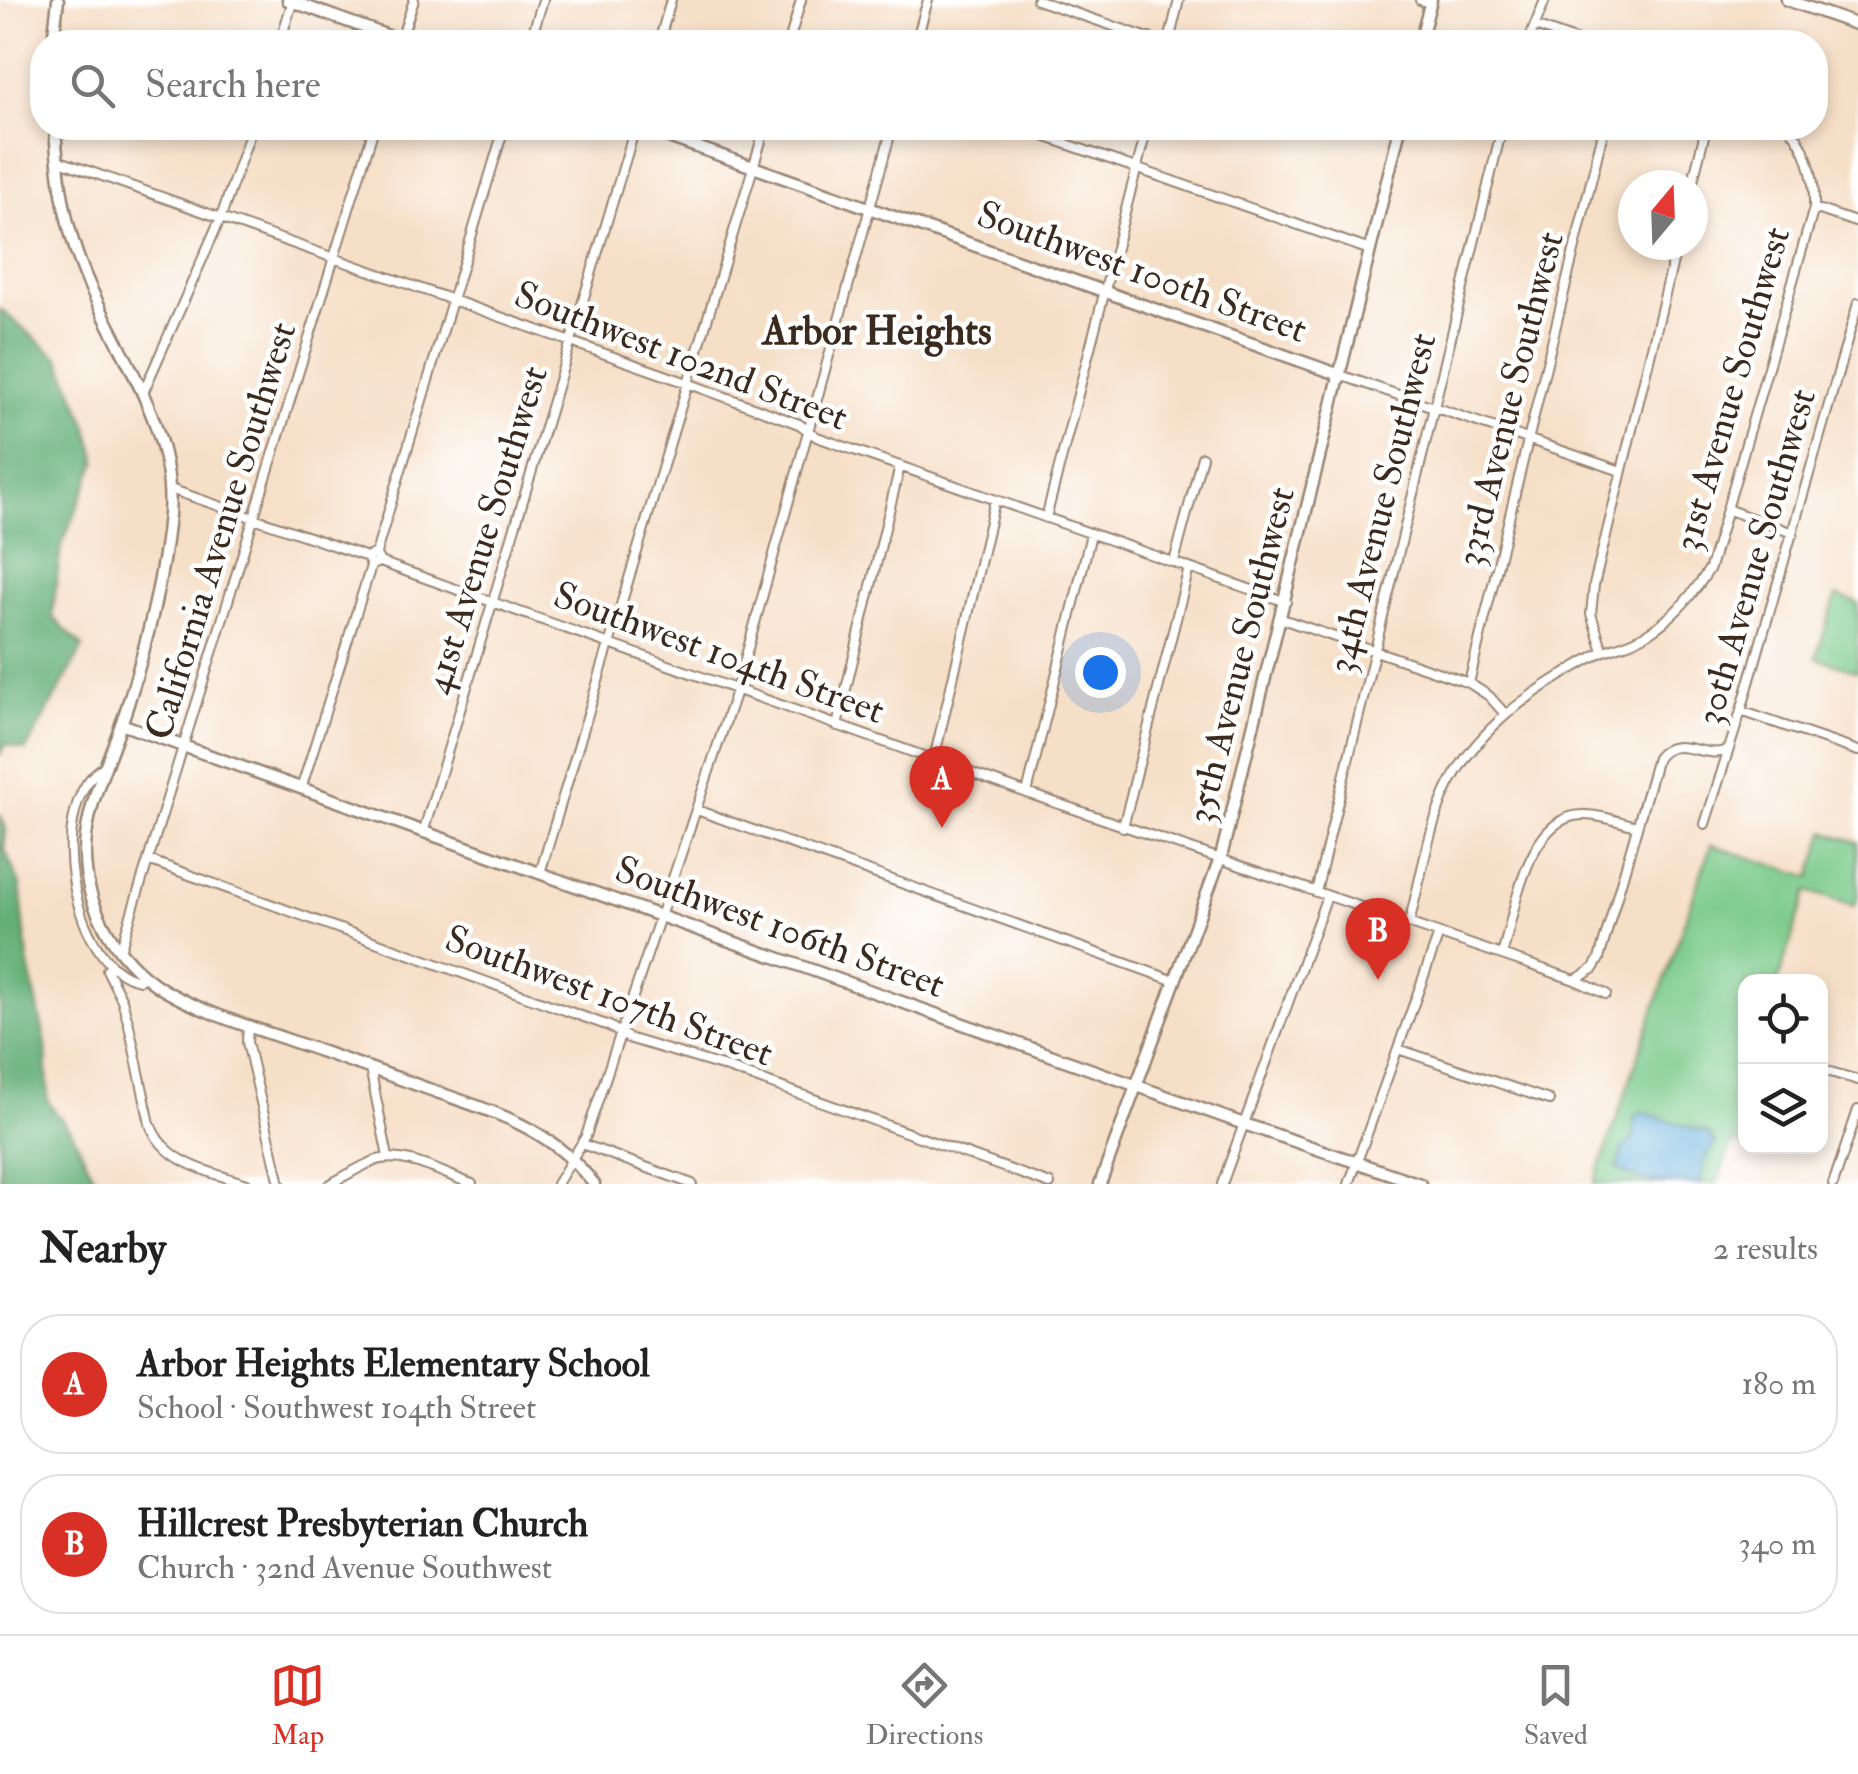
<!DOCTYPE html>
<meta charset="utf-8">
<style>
body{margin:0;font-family:"IM FELL Double Pica",serif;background:#f2f2f2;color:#222}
.controls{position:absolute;right:30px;bottom:30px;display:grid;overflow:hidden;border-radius:20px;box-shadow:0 5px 15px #0003}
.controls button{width:90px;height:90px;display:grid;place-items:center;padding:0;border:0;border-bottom:2px solid #e0e0e0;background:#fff;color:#222;font:50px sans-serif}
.compass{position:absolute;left:1618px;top:170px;width:90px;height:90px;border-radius:50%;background:#fff;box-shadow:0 5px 15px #0003;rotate:19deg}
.you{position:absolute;left:1100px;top:672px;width:35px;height:35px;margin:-25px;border:8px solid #fff;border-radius:50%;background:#1a73e8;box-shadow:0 0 0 15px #1a73e833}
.badge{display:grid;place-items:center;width:65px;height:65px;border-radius:50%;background:#d93025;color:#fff;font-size:32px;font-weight:700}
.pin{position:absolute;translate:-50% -82px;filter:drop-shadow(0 2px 5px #0008)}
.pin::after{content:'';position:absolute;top:52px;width:35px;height:30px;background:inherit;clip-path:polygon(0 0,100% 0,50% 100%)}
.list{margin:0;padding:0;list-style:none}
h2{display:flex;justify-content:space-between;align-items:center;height:130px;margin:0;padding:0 40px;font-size:42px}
h2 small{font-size:32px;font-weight:400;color:#767676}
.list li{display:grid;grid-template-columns:65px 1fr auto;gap:30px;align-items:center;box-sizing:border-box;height:140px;margin:0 20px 20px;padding:0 20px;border:2px solid #e0e0e0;border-radius:40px}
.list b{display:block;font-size:38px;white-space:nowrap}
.list p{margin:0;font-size:32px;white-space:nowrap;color:#767676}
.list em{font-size:32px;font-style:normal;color:#767676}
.icon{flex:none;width:55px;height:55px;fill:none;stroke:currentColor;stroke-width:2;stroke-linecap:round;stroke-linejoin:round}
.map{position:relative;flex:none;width:1858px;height:1184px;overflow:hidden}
.search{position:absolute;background:#fff;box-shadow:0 5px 15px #0003;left:30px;right:30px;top:30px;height:110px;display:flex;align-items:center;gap:25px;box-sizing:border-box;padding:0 35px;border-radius:40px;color:#767676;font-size:38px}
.sheet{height:450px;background:#fff}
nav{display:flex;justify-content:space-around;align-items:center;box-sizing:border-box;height:140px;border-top:2px solid #e0e0e0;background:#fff;font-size:28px;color:#767676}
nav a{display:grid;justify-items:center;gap:5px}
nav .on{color:#d93025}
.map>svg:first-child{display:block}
.green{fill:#7bcb8b;stroke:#5b7a54;stroke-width:2.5}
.forest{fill:#64af77;stroke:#506c4a;stroke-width:2.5}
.water{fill:#60aeda;stroke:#4e6c7c;stroke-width:2.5}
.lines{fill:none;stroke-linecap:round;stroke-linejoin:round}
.street-casing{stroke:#988472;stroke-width:12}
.secondary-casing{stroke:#988472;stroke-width:15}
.street{stroke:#fff;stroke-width:8}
.secondary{stroke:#fff;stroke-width:10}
.labels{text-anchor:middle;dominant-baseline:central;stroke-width:9;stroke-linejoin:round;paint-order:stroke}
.street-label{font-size:38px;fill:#3b2a1e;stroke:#fff}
.neighbourhood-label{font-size:40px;font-weight:bold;fill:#3b2a1e;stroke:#fff}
</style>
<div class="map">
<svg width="1858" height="1184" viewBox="0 0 1858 1184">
<rect width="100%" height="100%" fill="#fff"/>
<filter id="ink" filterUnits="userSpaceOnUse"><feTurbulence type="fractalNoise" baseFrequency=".01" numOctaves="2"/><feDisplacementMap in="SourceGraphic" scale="20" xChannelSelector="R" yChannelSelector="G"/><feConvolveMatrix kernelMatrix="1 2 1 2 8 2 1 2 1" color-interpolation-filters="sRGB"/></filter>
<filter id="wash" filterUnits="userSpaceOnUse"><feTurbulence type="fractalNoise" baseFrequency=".0048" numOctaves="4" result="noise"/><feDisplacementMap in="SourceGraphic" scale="40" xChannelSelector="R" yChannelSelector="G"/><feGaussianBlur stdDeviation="2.25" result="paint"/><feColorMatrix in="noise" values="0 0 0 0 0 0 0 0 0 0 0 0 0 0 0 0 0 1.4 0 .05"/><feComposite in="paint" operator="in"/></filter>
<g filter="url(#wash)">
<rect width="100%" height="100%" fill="#f6dfc7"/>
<path class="green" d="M1836 596 1858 603V671L1816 658Z
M1825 832 1858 842V895L1854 906 1807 891 1778 981 1746 982 1745 1146 1732 1142 1717 1184H1594L1711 845 1811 877Z"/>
<path class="forest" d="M0 309 60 359 88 427 97 461 61 546 52 617 83 647 26 750 6 744 0 754Z
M0 814 6 829 4 848 20 885 28 961 46 1045 48 1102 73 1134 98 1184H0Z"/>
<path class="water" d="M1642 1112 1708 1133 1715 1144 1703 1163 1701 1184C1671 1184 1637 1184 1617 1168L1623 1147 1634 1139V1118Z"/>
</g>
<g filter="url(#ink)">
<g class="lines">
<defs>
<path id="street" d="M1037 0 1160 42
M1420 0 1430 3
M1535 26 1580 42
M53 37 69 42
M1169 41 1179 0
M280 42 293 0
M400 42 414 0
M530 42 543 0
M659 42 671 0
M789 42 801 0
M916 42 928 0
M1528 42 1545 0
M1021 128 1370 250
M57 160 690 384 799 424 817 437 1286 602
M1692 185 1706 128
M1814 208 1858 223
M1340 375 1621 471
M143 393 221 217 252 128
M170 489 367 557
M1729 510 1793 533
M1046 518 1147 128
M376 553 504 128
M380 562 375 553 367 558 371 565 380 562 1027 793 1575 980 1606 994
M1174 562 1202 457
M1282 619 1469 683 1489 696 1505 714
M1603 651 1591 614 1594 585 1677 245
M1469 683 1604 128
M1741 711 1858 751
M837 726 900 466
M934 759 995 500
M105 766C44 800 70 968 140 980L145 976
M301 789 371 566
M1027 793 1091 534
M697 810 1175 981
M1705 824 1741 711 1858 303
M1123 827 1189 568
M423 833 635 128
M148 860 609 1026 628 1038 722 1066 1050 1184
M540 873 765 128
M1316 892 1502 128
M1409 923C1420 882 1427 837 1443 798 1472 729 1535 689 1598 654 1609 648 1622 646 1633 641 1667 626 1691 598 1710 568L1814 208C1815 178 1809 151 1790 128
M120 951 374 128
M1502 955C1514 914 1527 816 1582 815 1600 814 1619 822 1636 826
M107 970 122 1000 129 1025 150 1124C165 1164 210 1172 247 1184
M1575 980 1593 969 1599 959 1657 758C1677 732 1705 762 1729 749
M248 1026 247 1042 280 1184
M1398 1049 1549 1100
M370 1068 388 1157
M1820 1069 1858 1080
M582 1144 692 1184
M330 1184C344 1177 357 1168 372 1162 402 1149 443 1174 472 1184
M557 1184 586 1136 737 688 892 128
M1222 1184 1327 896
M1349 1184 1439 934
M1833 1184 1858 1110"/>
<path id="secondary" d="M288 0 405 42
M1787 0 1858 25
M53 42 58 0
M1420 42 1431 0
M55 128C58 178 65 228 85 275 117 352 176 427 169 515 163 579 146 647 127 707 102 784 61 845 103 924 117 951 138 974 164 990 200 1011 244 1025 283 1038 334 1056 384 1073 434 1091 498 1114 550 1127 594 1184
M643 128 1340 375
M121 724 1244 1124 1420 1184
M1100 1184 1222 853 1400 128"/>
</defs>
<use href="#street" class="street-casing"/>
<use href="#secondary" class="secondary-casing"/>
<use href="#street" class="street"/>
<use href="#secondary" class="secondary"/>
</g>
</g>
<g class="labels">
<g class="street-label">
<text transform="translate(1142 272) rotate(20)">Southwest 100th Street</text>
<text transform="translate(681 356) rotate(21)">Southwest 102nd Street</text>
<text transform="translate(1732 389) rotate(-74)">31st Avenue Southwest</text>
<text transform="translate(1510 399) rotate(-76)">33rd Avenue Southwest</text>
<text transform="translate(1382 503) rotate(-76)">34th Avenue Southwest</text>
<text transform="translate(486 530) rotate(-73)">41st Avenue Southwest</text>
<text transform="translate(221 531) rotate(-73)">California Avenue Southwest</text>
<text transform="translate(1756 557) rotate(-74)">30th Avenue Southwest</text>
<text transform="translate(719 653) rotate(20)">Southwest 104th Street</text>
<text transform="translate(1241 655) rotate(-76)">35th Avenue Southwest</text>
<text transform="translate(780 927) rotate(20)">Southwest 106th Street</text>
<text transform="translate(609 996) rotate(20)">Southwest 107th Street</text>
</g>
<g class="neighbourhood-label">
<text x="877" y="331">Arbor Heights</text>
</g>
</g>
</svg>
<div class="controls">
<button><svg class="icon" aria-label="locate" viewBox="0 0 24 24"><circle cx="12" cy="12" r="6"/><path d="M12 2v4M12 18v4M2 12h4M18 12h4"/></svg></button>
<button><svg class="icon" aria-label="layers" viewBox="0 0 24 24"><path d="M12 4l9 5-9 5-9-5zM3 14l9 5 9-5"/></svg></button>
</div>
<svg class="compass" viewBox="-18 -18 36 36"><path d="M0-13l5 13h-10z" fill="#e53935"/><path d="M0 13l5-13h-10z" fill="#767676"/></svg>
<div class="you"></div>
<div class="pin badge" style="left:942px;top:828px">A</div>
<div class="pin badge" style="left:1378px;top:980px">B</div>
<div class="search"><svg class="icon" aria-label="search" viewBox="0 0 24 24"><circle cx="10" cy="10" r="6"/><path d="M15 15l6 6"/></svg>Search here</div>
</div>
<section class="sheet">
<h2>Nearby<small>2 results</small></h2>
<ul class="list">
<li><span class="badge">A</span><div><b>Arbor Heights Elementary School</b><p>School · Southwest 104th Street</p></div><em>180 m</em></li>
<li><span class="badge">B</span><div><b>Hillcrest Presbyterian Church</b><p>Church · 32nd Avenue Southwest</p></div><em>340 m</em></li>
</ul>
</section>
<nav>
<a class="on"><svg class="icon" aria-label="map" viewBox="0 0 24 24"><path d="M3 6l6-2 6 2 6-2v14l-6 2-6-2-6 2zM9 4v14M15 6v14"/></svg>Map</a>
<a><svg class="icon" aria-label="directions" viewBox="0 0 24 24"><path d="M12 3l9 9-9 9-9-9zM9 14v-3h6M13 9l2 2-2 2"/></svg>Directions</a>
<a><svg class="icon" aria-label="saved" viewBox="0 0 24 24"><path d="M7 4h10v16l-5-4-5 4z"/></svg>Saved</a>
</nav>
